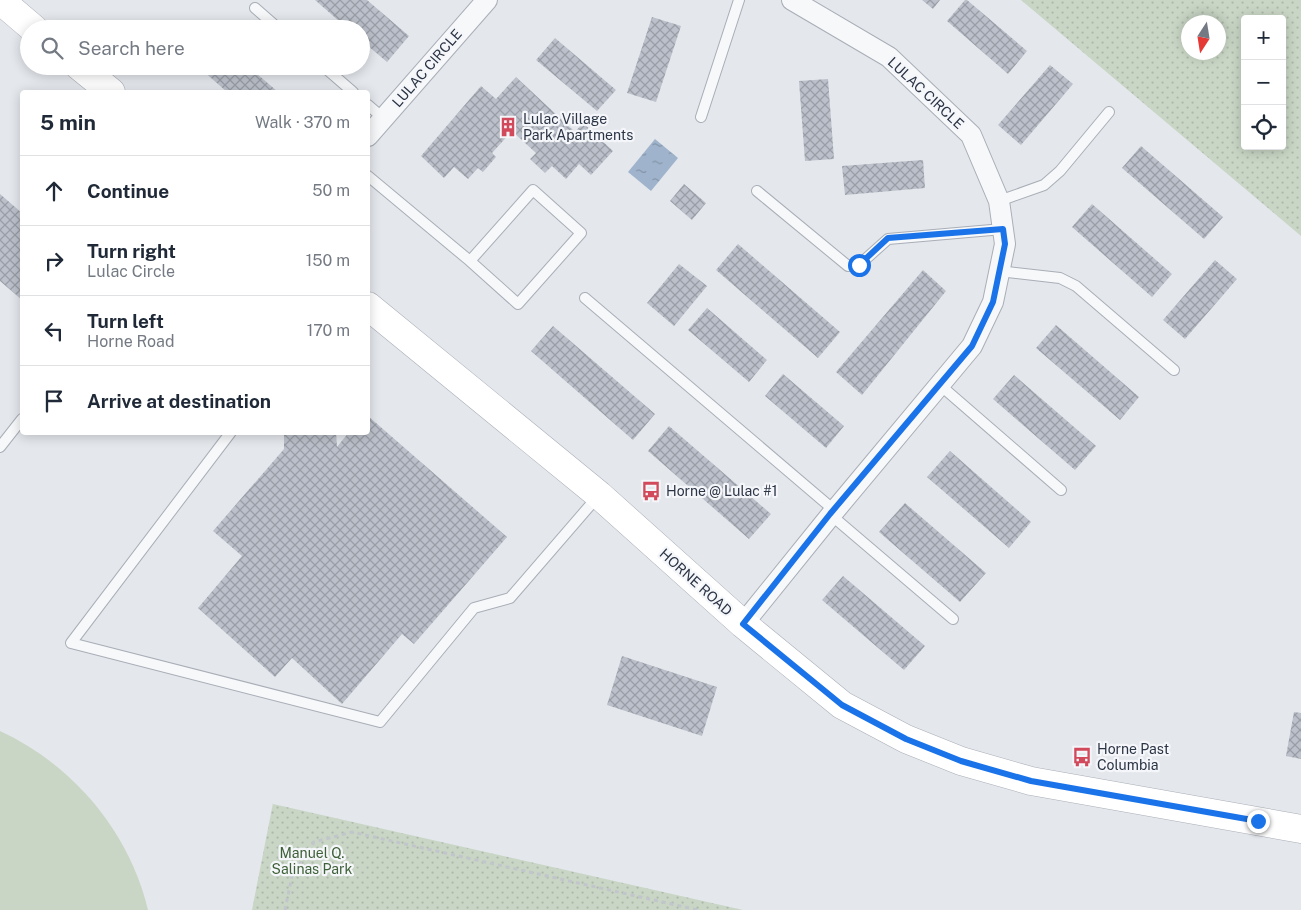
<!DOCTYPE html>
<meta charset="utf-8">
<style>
body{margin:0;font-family:"Public Sans",sans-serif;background:#f2f2f3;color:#1f2937}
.controls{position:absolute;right:15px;top:15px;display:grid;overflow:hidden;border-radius:5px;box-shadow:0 2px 12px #0003}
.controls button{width:45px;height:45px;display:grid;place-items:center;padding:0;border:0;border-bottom:1px solid #e0e1e3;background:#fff;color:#1f2937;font:25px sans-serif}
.compass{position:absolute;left:1181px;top:15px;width:45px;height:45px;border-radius:50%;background:#fff;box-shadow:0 2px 12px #0003;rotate:192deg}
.stop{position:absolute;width:15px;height:15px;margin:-11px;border:4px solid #1a73e8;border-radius:50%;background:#fff}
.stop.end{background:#1a73e8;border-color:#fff;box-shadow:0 1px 5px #0008}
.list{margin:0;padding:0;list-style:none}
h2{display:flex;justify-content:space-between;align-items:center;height:65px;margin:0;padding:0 20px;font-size:21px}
h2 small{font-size:16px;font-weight:400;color:#747a83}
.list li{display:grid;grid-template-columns:32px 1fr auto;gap:15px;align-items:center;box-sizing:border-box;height:70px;padding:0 20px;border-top:1px solid #e0e1e3}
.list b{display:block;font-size:19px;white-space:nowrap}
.list p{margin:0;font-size:16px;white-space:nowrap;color:#747a83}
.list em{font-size:16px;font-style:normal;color:#747a83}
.icon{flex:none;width:28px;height:28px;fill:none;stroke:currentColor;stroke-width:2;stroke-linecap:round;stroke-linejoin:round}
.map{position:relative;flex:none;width:1301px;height:910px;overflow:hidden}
.search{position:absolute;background:#fff;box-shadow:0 2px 12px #0003;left:20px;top:20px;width:350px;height:55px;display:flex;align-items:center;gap:12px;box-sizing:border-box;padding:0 18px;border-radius:28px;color:#747a83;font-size:19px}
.panel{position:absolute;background:#fff;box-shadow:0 2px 12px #0003;left:20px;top:90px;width:350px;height:345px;border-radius:5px}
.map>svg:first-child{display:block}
.grass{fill:url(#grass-dots);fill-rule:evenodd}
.garden{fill:#c9d6c5}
.water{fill:url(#water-ripples)}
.building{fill:url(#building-cross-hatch)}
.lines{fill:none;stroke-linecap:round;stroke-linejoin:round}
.service-casing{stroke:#a9aeb7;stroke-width:12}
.minor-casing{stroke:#a9aeb7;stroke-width:22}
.secondary-casing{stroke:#a9aeb7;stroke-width:29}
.path{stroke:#c2c5cb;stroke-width:3;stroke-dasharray:4 4;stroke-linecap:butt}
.service{stroke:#f7f8fa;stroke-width:10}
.minor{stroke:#f7f8fa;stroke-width:20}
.secondary{stroke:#fff;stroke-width:28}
.route{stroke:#1a73e8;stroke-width:6}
.labels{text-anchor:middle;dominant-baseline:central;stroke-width:4.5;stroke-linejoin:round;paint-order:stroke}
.street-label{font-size:14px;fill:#2b3445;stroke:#f4f6f9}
.poi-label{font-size:14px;fill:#2b3445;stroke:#f4f6f9;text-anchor:start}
.park-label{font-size:14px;fill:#3f6138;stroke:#f4f6f9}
</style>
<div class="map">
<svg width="1301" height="910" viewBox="0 0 1301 910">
<defs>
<pattern id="grass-dots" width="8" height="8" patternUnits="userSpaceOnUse" patternTransform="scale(1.25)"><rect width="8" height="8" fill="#c9d6c5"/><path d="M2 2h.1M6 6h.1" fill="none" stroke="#adb8ab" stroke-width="1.8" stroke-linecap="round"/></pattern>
<pattern id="water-ripples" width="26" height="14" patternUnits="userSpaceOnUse" patternTransform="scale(1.25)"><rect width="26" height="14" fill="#9fb4cc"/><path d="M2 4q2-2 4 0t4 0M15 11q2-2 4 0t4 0" fill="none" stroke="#8293a7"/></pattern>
<pattern id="building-cross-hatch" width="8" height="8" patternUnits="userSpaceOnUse" patternTransform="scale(1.25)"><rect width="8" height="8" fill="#bbc0ca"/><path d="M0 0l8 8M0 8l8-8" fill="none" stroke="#989da6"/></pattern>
</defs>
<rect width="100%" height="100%" fill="#e4e7ec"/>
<path class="grass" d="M1021 0H1301V236ZM1245 19H1282V146H1245ZM1188 22H1218V52H1188Z
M273 803V804L743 910H252Z"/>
<path class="garden" d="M0 731C73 765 129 831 148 910H0Z"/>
<path class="water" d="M655 139 678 158 651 191 628 172Z"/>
<path class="building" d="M315 0H367L409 36 387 62 361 40V29H348Z
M922 0H940L933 9Z
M965 0H967L1027 51 1008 74 947 21Z
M652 17 681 26 656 102 627 93Z
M555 38 616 90 597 111 536 60Z
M1050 65 1073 84 1021 145 998 125Z
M205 66H248L278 92H227L202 70Z
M516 77 575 132 583 123 613 151 591 175 579 164 566 179 552 166 545 173 530 159 536 153 512 131 492 153 496 157 483 172 478 168 468 179 454 167 444 178 421 156 481 86 496 99Z
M828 79 834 159 805 161 799 81Z
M1141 146 1223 217 1204 239 1122 168Z
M923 160 925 188 845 195 842 166Z
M684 184 706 203 692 220 670 201Z
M0 194 22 213V300L0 281Z
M1092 204 1172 274 1152 297 1072 227Z
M738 244 840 332 818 358 716 270Z
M1215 260 1237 279 1185 339 1163 320Z
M679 264 707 286 674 326 647 303Z
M923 270 946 291 862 395 836 372Z
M707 308 767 360 749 382 688 330Z
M1056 325 1139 397 1120 420 1036 348Z
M553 326 655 414 633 440 531 351Z
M783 374 844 426 826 448 765 396Z
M1014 375 1096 446 1075 470 993 399Z
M368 416 507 537 414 644 402 634 342 704 292 658 275 677 198 608 242 556 213 531 284 449V432H336L337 447 349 432H368Z
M669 426 771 514 749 539 648 451Z
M950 451 1031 522 1009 548 927 477Z
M905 503 986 573 960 602 879 532Z
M843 576 925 646 904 670 822 600Z
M622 656 717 687 702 736 607 705Z
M1294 712 1301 713V759L1286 756Z"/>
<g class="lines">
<defs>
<path id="service" d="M255 8 279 29
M323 66 353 92
M368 105 383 118
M701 117 739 0
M368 176 470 261 518 304 581 233 533 190 470 261
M757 191 848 266 859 265 888 239 1003 229
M999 201 1044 185 1060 171 1109 112
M999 271 1060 278 1076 286 1174 370
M585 298 834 510
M940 385 1061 490
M231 432 71 643 380 722 474 608 510 598 599 495
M0 447 22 419
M831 515 953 619"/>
<path id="minor" d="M368 136 487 0
M743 624 831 515 972 346 993 302 1005 244 999 201 971 135 889 57 792 0"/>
<path id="secondary" d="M0 0 34 29
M79 66 111 92
M368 306 599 495 743 624 842 705 906 739 961 761 1031 781 1301 829"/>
</defs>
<use href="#service" class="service-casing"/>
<use href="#minor" class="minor-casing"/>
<use href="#secondary" class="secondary-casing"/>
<path class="path" d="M285 910 292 876 314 842 352 832 698 910"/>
<use href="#service" class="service"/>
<use href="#minor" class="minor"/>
<use href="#secondary" class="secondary"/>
</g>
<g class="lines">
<path class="route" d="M859 265 888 238 1003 229 1005 244 993 302 972 346 830 514 743 624 842 705 906 739 961 761 1031 781 1258 821"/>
</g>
<defs>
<symbol id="building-bare" viewBox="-9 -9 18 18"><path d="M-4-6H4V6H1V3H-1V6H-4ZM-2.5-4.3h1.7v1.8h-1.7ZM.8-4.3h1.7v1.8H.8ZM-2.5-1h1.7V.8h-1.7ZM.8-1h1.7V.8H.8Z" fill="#d1495b" stroke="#f4f6f9" stroke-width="2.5" paint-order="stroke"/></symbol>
<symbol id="bus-bare" viewBox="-9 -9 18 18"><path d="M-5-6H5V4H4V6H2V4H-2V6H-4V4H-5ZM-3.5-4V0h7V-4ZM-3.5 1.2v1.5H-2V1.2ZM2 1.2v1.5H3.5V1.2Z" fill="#d1495b" stroke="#f4f6f9" stroke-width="2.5" paint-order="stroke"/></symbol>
</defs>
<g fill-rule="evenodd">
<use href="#building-bare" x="494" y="113" width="28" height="28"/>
<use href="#bus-bare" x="637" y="477" width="28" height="28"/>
<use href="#bus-bare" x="1068" y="743" width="28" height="28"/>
</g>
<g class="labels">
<g class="street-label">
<text transform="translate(427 68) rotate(-49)">LULAC CIRCLE</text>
<text transform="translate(926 93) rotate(43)">LULAC CIRCLE</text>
<text transform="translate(696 582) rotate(42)">HORNE ROAD</text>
</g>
<g class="poi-label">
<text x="523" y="119">Lulac Village<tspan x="523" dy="16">Park Apartments</tspan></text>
<text x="666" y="491">Horne @ Lulac #1</text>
<text x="1097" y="749">Horne Past<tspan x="1097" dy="16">Columbia</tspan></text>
</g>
<g class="park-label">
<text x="312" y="853">Manuel Q.<tspan x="312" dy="16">Salinas Park</tspan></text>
</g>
</g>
</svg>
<div class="controls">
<button>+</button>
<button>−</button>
<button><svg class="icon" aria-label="locate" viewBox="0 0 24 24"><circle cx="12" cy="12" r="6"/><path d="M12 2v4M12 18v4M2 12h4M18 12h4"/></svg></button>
</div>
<svg class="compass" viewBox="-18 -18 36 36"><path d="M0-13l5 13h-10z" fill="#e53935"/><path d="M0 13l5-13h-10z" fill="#747a83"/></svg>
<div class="stop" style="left:859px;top:265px"></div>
<div class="stop end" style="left:1258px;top:821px"></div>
<div class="search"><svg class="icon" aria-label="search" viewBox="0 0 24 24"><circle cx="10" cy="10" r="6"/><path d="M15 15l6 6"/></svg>Search here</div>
<section class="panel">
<h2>5 min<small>Walk · 370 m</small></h2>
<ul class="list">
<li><svg class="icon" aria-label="ahead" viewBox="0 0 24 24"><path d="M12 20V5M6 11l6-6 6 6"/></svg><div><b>Continue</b></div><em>50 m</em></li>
<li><svg class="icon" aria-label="right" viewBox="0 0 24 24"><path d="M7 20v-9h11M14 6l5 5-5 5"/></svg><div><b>Turn right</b><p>Lulac Circle</p></div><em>150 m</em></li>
<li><svg class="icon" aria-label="left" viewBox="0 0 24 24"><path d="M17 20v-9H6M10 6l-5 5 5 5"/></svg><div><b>Turn left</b><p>Horne Road</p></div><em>170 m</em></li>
<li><svg class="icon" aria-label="arrive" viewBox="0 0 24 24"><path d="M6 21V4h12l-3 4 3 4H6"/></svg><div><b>Arrive at destination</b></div></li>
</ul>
</section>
</div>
